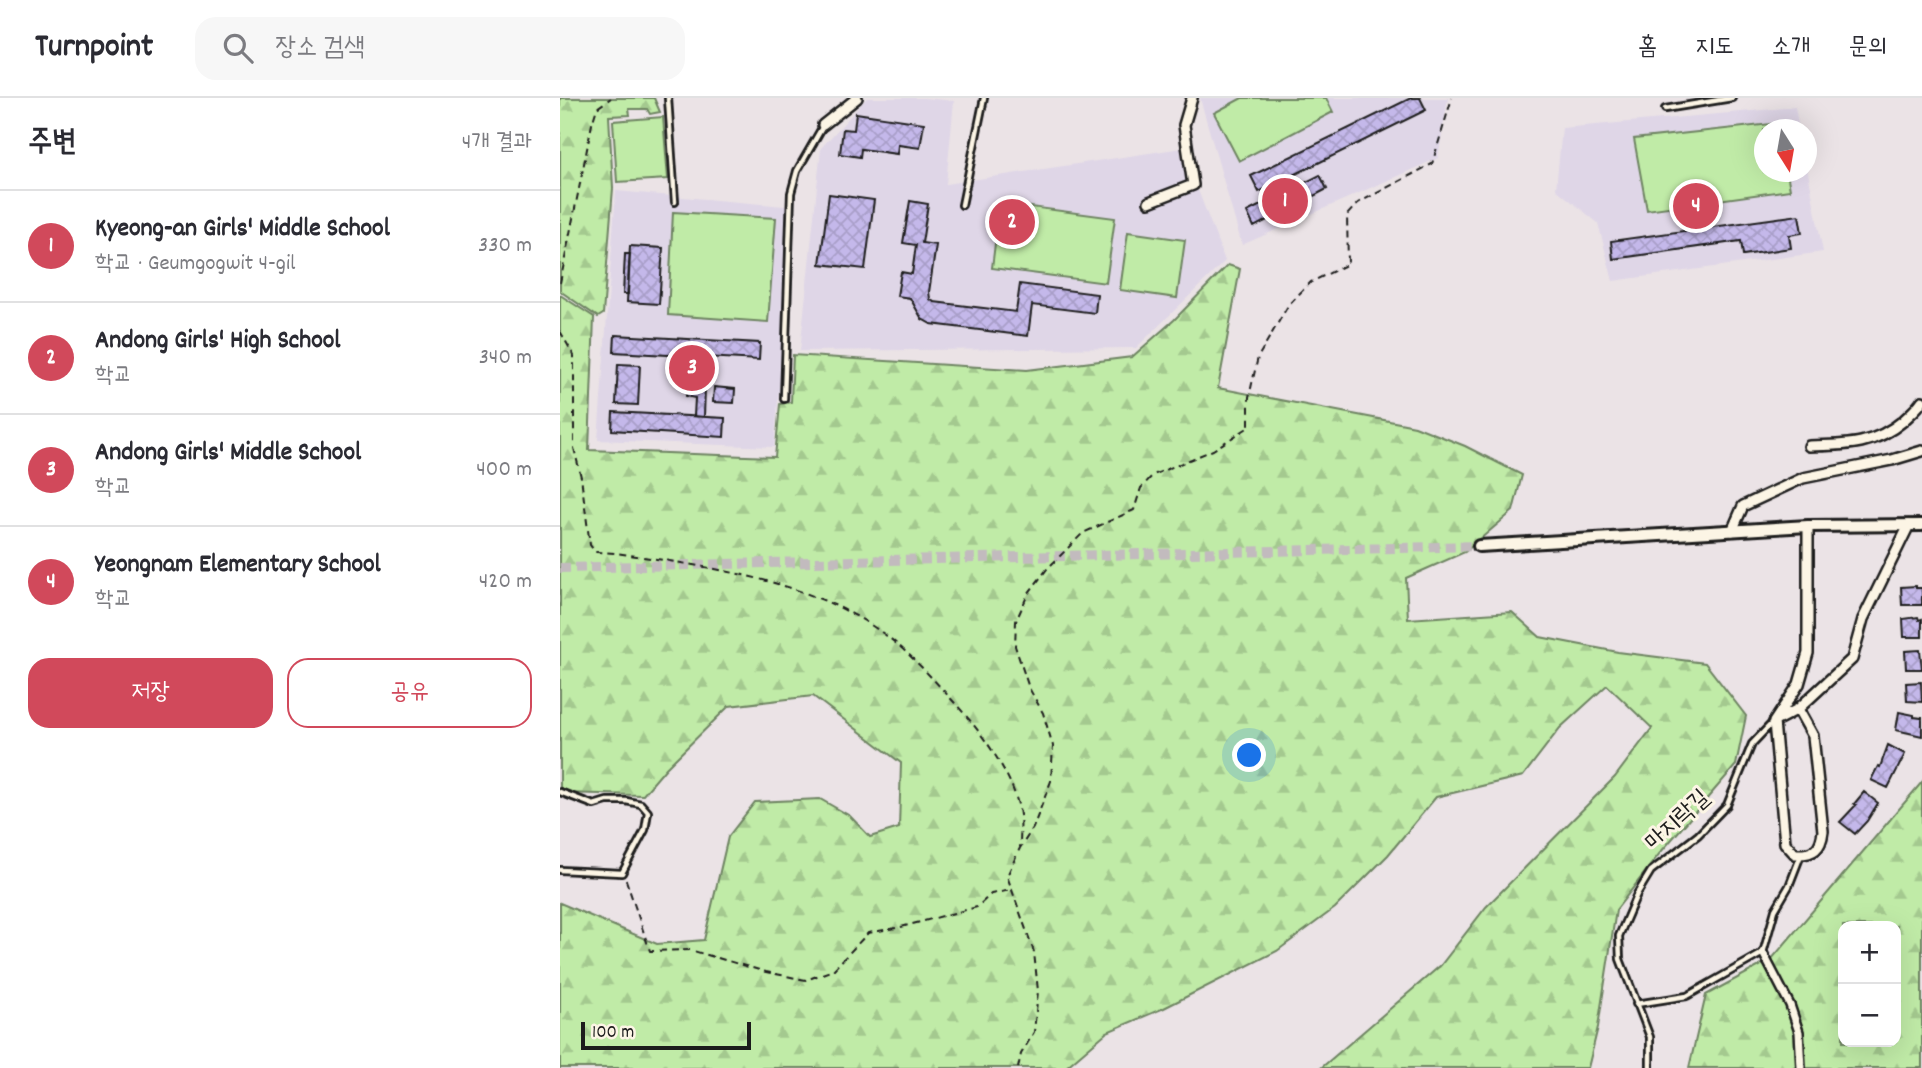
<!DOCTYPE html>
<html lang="ko">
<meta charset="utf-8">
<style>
body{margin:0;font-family:Dekko,"Poor Story",sans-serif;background:#f7f7f7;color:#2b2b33}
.controls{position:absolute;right:21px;bottom:21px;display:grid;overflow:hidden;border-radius:14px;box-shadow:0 7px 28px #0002}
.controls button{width:63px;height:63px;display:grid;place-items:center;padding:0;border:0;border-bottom:2px solid #e1e1e2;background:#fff;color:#2b2b33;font:35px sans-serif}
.compass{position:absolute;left:1194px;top:21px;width:63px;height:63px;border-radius:50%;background:#fff;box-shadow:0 7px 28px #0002;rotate:169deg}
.scale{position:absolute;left:21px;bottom:18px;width:170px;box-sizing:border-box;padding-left:7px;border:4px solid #1c1c1c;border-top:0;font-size:19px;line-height:24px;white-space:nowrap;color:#1c1c1c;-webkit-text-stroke:5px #fcf5e5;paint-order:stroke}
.you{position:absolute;left:690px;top:658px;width:24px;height:24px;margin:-18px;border:5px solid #fff;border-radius:50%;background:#1a73e8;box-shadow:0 0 0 10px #1a73e833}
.badge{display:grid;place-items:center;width:46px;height:46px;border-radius:50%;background:#d1495b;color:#fff;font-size:23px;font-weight:700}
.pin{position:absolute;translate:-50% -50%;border:4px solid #fff;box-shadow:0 2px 7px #0006}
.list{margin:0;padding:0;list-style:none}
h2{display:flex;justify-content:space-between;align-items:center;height:91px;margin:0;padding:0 28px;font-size:30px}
h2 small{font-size:23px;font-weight:400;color:#7c7c81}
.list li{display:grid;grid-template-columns:46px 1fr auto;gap:21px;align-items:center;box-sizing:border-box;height:112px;padding:0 28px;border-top:2px solid #e1e1e2}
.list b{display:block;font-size:26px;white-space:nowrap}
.list p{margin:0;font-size:23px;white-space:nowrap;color:#7c7c81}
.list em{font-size:23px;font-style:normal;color:#7c7c81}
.actions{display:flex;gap:14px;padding:21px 28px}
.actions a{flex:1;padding:16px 0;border:2px solid #d1495b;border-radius:21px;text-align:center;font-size:24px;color:#d1495b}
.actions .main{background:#d1495b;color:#fff}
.icon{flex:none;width:38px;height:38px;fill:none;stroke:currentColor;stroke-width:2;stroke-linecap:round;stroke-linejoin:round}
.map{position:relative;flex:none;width:1362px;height:970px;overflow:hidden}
header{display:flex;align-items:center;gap:42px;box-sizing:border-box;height:98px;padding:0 35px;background:#fff;border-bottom:2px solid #e1e1e2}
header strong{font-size:33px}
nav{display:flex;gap:38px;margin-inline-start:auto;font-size:24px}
.search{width:490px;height:63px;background:#f7f7f7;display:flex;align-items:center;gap:18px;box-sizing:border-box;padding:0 24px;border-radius:21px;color:#7c7c81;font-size:26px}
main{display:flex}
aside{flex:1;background:#fff}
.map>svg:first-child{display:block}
.built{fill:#dfd6e7}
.forest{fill:url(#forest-firs);stroke:#6e8462;stroke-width:2;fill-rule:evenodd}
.pitch{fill:#c0eba7;stroke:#6e8462;stroke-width:2}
.building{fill:url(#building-cross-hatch);stroke:#1c1c1c;stroke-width:2}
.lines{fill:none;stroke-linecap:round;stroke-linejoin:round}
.tertiary-tunnel{stroke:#c2bbbe;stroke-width:10;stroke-dasharray:10 5;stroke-linecap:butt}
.service-casing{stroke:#1c1c1c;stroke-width:10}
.pedestrian-casing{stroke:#1c1c1c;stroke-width:12}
.minor-casing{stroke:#1c1c1c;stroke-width:14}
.tertiary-casing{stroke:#1c1c1c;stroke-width:16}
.path{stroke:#1c1c1c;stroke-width:2;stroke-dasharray:7 5;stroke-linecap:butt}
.service{stroke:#fcf5e5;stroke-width:4.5}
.pedestrian{stroke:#fcf5e5;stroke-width:7}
.minor{stroke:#fcf5e5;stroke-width:9}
.tertiary{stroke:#fcf5e5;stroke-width:10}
.labels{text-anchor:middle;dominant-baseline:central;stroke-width:6;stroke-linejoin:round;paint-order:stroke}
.street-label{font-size:24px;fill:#1c1c1c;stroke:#fcf5e5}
</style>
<header>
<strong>Turnpoint</strong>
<div class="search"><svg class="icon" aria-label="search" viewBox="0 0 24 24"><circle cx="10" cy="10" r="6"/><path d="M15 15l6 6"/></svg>장소 검색</div>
<nav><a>홈</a><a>지도</a><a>소개</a><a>문의</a></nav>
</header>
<main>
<aside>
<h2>주변<small>4개 결과</small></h2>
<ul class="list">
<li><span class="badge">1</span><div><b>Kyeong-an Girls' Middle School</b><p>학교 · Geumgogwit 4-gil</p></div><em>330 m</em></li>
<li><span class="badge">2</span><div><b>Andong Girls' High School</b><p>학교</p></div><em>340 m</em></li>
<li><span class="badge">3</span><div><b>Andong Girls' Middle School</b><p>학교</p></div><em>400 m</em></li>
<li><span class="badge">4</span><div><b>Yeongnam Elementary School</b><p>학교</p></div><em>420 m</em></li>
</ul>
<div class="actions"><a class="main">저장</a><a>공유</a></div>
</aside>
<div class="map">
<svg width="1362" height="970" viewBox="0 0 1362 970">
<defs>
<pattern id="forest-firs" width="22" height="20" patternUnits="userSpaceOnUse" patternTransform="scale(1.75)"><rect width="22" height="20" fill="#c0eba7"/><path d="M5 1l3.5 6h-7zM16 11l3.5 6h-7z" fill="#a4c98f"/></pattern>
<pattern id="building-cross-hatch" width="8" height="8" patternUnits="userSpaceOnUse" patternTransform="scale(1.75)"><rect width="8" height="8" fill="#c4b8ea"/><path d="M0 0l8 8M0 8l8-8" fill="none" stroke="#a89ec8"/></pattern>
</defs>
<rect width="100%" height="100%" fill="#ebe3e6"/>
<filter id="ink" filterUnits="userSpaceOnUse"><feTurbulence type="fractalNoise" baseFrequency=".0143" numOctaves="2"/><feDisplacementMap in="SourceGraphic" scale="14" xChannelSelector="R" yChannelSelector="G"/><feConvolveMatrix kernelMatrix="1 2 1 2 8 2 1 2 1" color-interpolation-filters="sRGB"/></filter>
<g filter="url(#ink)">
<path class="built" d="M307 0H364L394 3 386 86 622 50 665 163 576 250 240 253 261 50Z
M640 0H888L878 60 682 147Z
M1235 9 1239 31 1204 32V74H1246L1247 69 1263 154 1053 183 1038 125 996 91 1002 30Z
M56 93 235 109 214 349 38 342Z"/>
<path class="forest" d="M0 0H94L100 14 90 16 87 11H69L70 17 49 18 53 90 43 216 38 219 0 193Z
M668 167 680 171 658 290 855 328 905 348 962 377 953 413 905 454 846 480 848 521 952 514 980 539 1058 554 1145 565 1186 618 1176 667 1100 755 1056 812 1038 929 1028 970H761L881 867 926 809 1055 679 1092 630 1047 587 1000 630 963 678 876 699 828 757 775 810 717 853 604 910 547 934 505 970H0V805L97 846 144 842 168 739 195 704 260 701 290 718 310 739 339 730 341 665 253 598 169 608 106 670 83 697 0 695V197L34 219 29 352 215 359 220 306 231 304 233 257 467 272 572 259 614 222Z
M1362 684V970H1129L1146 897 1211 862ZM1283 828H1336V944H1283Z"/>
<path class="pitch" d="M682 0H766L773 14 679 63 654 15Z
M103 19 108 81 57 84 53 23Z
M1220 25V31L1204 32V74H1227L1230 92 1087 112 1074 41Z
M440 105 555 120 546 185 432 170Z
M113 114 216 120 208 224 108 217Z
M568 134 625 142 617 200 560 192Z"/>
<path class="building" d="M851 0H860L866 12 699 94 691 78Z
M296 15 364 25 360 50 338 47 337 56 301 51 300 59 280 56 283 31 294 32Z
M760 77 767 91 694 129 687 114Z
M269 96 314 102 305 171 260 166Z
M350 103 368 106 362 145 376 147 369 194 370 201 374 204 456 214 460 186 537 196 535 215 472 207 468 238 371 226 362 221 350 200 337 198 341 174 352 176 356 147 343 145Z
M1239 117 1242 135 1229 137 1231 150 1183 157 1181 143 1053 161 1051 143Z
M70 148 103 150 99 206 67 204Z
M65 156H70L68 196H63Z
M55 237 200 245 199 262 54 254Z
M128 258 146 259 144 319 134 318 135 300 126 298Z
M58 266 80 267 78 307 56 306Z
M154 289 175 291 174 305 153 304Z
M53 314 165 320 164 339 52 332Z
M1356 488V490H1362V507H1342L1341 489Z
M1358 519 1359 522 1362 521V539H1344L1343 521Z
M1360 552 1362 571H1346L1345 553Z
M1361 584 1362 604 1347 603 1346 585Z
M1339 614 1354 617V619L1362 620V618V638L1336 632Z
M1328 647 1345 656 1328 690 1311 682 1318 668 1320 669Z
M1304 694 1318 705 1307 723 1295 736 1280 724 1296 707 1294 706Z"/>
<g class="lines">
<path class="tertiary-tunnel" d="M0 470 919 448"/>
<defs>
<path id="service" d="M108 0 115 104
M1105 11 1172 0
M402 107 424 0
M224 301 231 95 237 73 263 28
M0 694 34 707 47 703H66L81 706 88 714 85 732 62 775 0 772
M1076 906 1127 898 1203 855 1215 812 1229 788 1241 757
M1090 970V939L1060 861 1059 838 1077 796 1091 773 1138 737 1167 707 1192 646 1213 624"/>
<path id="pedestrian" d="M1203 855 1230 907 1239 934 1241 970"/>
<path id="minor" d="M263 27 297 0
M589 104 633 87 624 27 632 0
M1249 348C1286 347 1313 348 1343 323 1350 316 1357 311 1362 303
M1172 433 1183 408 1243 380 1332 362 1362 353
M1238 611 1253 638 1263 733C1261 751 1254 757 1235 756L1225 745 1214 624 1239 586 1248 555V428
M1217 622 1238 611 1292 561 1303 521 1349 427"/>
<path id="tertiary" d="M919 448 1248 428 1362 427"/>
</defs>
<use href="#service" class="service-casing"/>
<use href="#pedestrian" class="pedestrian-casing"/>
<use href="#minor" class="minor-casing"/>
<use href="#tertiary" class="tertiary-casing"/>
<path class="path" d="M0 185 32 26 37 10 51 0
M0 233 14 258V350L21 379 30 447 35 454C58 454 81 459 103 462 179 474 261 490 324 536 350 555 372 580 393 603 419 631 455 678 460 717 461 727 460 738 460 749
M66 782 90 853 130 852 206 874 246 882 273 872 308 835 341 829 417 809 431 796 451 792
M458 970 461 956 474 934 478 893 474 854 447 778 460 750 473 730 491 683 493 648 483 615 469 590 455 548 456 523 468 496 487 471 523 435 574 412 581 390 593 377 653 352 689 329V299L698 259 729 206 751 184 788 166 787 117 798 105 872 66 892 0"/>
<use href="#service" class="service"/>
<use href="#pedestrian" class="pedestrian"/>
<use href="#minor" class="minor"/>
<use href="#tertiary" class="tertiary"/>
</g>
</g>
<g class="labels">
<g class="street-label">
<text transform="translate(1118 723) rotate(-42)">마지락길</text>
</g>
</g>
</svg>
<div class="controls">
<button>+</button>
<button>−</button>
</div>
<svg class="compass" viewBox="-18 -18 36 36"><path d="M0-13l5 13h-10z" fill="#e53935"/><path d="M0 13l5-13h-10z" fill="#7c7c81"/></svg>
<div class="scale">100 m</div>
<div class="you"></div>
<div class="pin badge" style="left:725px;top:103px">1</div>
<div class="pin badge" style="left:452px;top:124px">2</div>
<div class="pin badge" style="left:132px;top:270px">3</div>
<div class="pin badge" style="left:1136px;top:108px">4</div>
</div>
</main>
